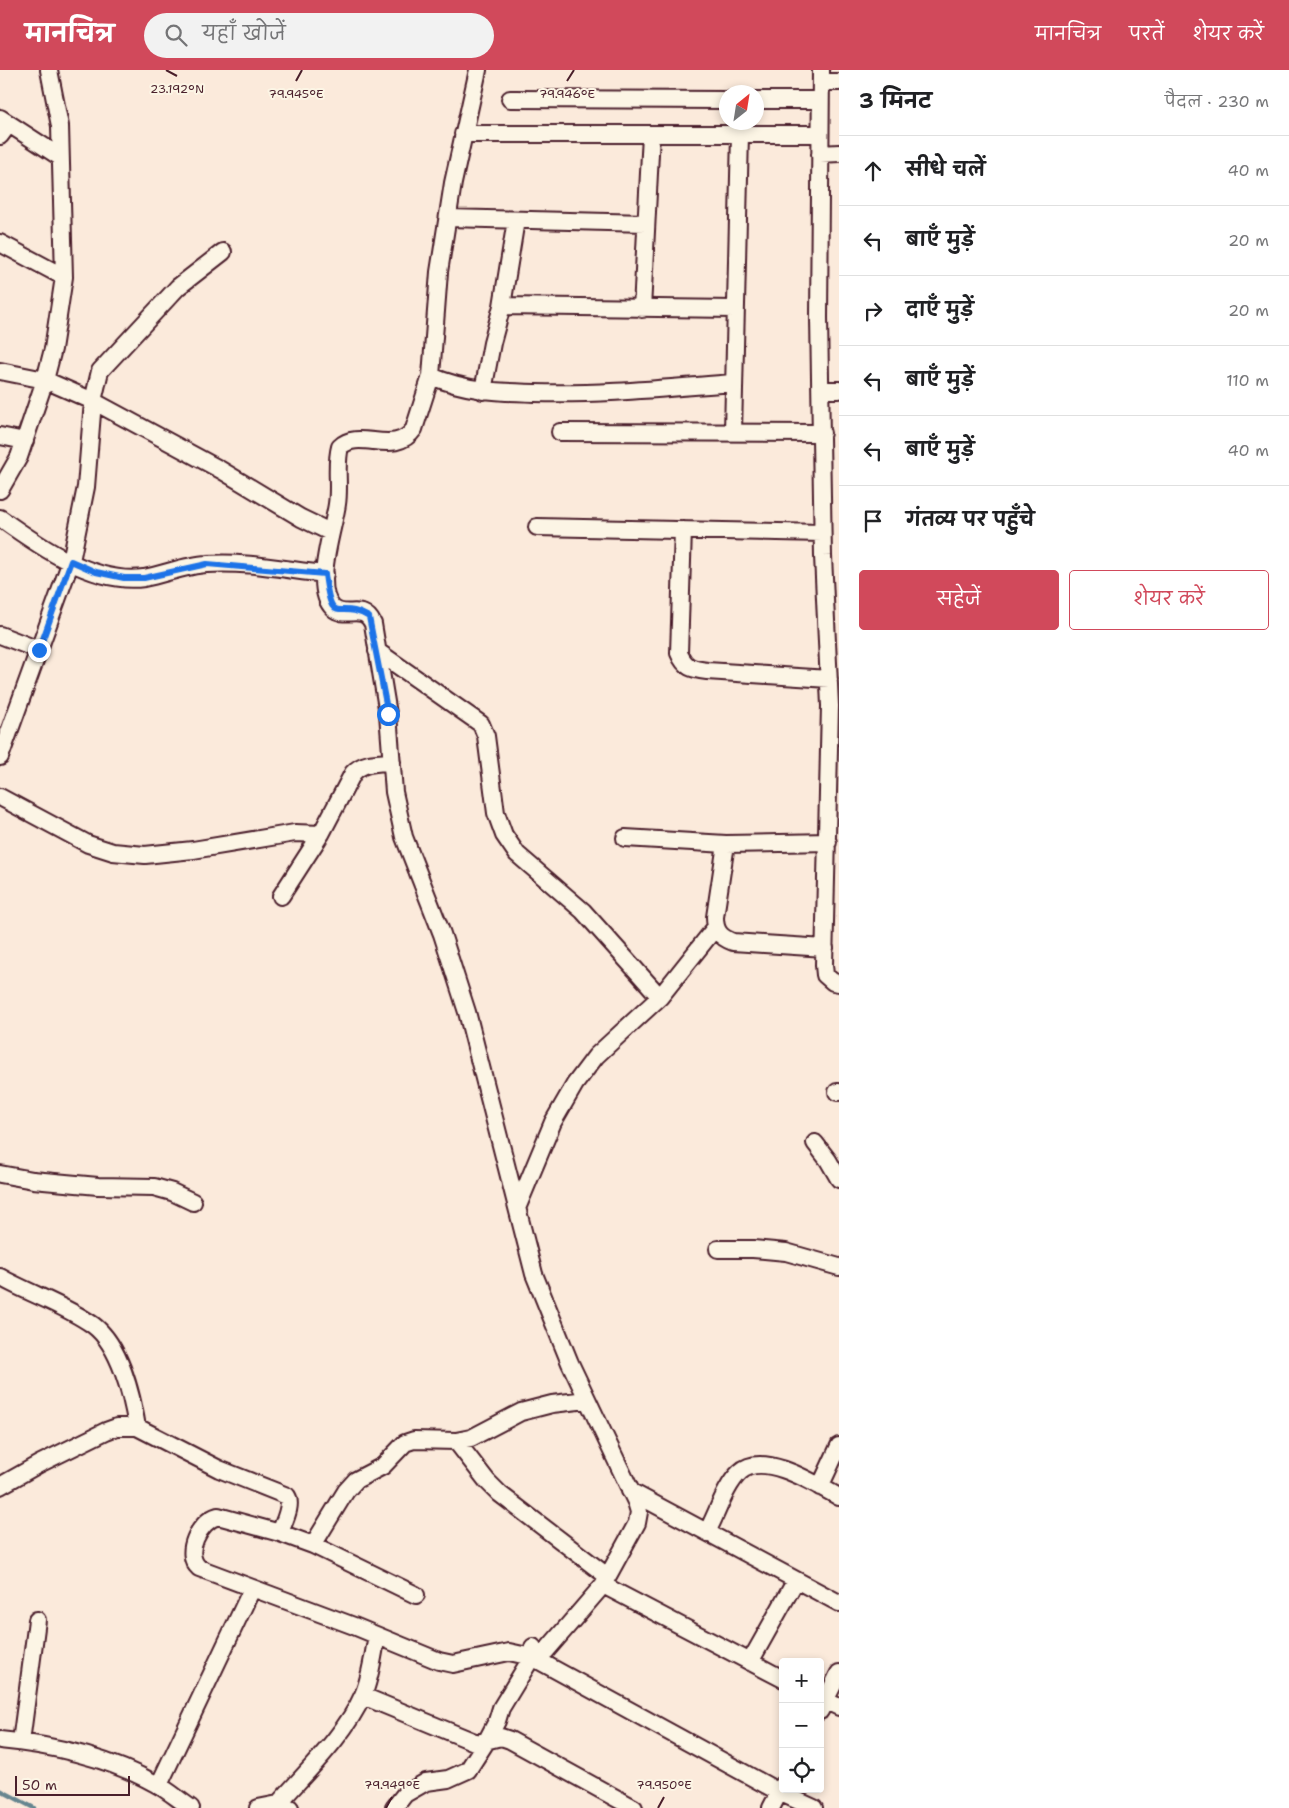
<!DOCTYPE html>
<html lang="hi">
<meta charset="utf-8">
<style>
body{margin:0;font-family:"Shantell Sans","Playpen Sans Deva",sans-serif;background:#f2f2f2;color:#202124}
.controls{position:absolute;right:15px;bottom:15px;display:grid;overflow:hidden;border-radius:5px;box-shadow:0 2px 8px #0003}
.controls button{width:45px;height:45px;display:grid;place-items:center;padding:0;border:0;border-bottom:1px solid #e0e0e0;background:#fff;color:#202124;font:25px sans-serif}
.compass{position:absolute;left:719px;top:15px;width:45px;height:45px;border-radius:50%;background:#fff;box-shadow:0 2px 8px #0003;rotate:30deg}
.scale{position:absolute;left:15px;bottom:12px;width:115px;box-sizing:border-box;padding-left:5px;border:2px solid #4a1f2b;border-top:0;font-size:14px;line-height:18px;white-space:nowrap;color:#4a1f2b;-webkit-text-stroke:4px #fcf5e5;paint-order:stroke}
.stop{position:absolute;width:15px;height:15px;margin:-11px;border:4px solid #1a73e8;border-radius:50%;background:#fff}
.stop.end{background:#1a73e8;border-color:#fff;box-shadow:0 1px 5px #0008}
.list{margin:0;padding:0;list-style:none}
h2{display:flex;justify-content:space-between;align-items:center;height:65px;margin:0;padding:0 20px;font-size:21px}
h2 small{font-size:16px;font-weight:400;color:#757577}
.list li{display:grid;grid-template-columns:32px 1fr auto;gap:15px;align-items:center;box-sizing:border-box;height:70px;padding:0 20px;border-top:1px solid #e0e0e0}
.list b{display:block;font-size:19px;white-space:nowrap}
.list em{font-size:16px;font-style:normal;color:#757577}
.actions{display:flex;gap:10px;padding:15px 20px}
.actions a{flex:1;padding:11px 0;border:1px solid #d1495b;border-radius:5px;text-align:center;font-size:18px;color:#d1495b}
.actions .main{background:#d1495b;color:#fff}
.icon{flex:none;width:28px;height:28px;fill:none;stroke:currentColor;stroke-width:2;stroke-linecap:round;stroke-linejoin:round}
.map{position:relative;flex:none;width:839px;height:1738px;overflow:hidden}
header{display:flex;align-items:center;gap:30px;box-sizing:border-box;height:70px;padding:0 25px;background:#d1495b;color:#fff}
header strong{font-size:24px}
nav{display:flex;gap:28px;margin-inline-start:auto;font-size:18px}
.search{width:350px;height:45px;background:#f2f2f2;display:flex;align-items:center;gap:12px;box-sizing:border-box;padding:0 18px;border-radius:28px;color:#757577;font-size:19px}
main{display:flex}
aside{flex:1;background:#fff}
.map>svg:first-child{display:block}
.lines{fill:none;stroke-linecap:round;stroke-linejoin:round}
.stream{stroke:#66858f;stroke-width:4.5}
.street-casing{stroke:#4a1f2b;stroke-width:20}
.street{stroke:#fcf5e5;stroke-width:16}
.route{stroke:#1a73e8;stroke-width:6}
.ticks{fill:none;stroke:#4a1f2b;stroke-width:2}
.ticks-label{font-size:12px;text-anchor:middle;fill:#4a1f2b;stroke:#fcf5e5;stroke-width:4;stroke-linejoin:round;paint-order:stroke}
</style>
<header>
<strong>मानचित्र</strong>
<div class="search"><svg class="icon" aria-label="search" viewBox="0 0 24 24"><circle cx="10" cy="10" r="6"/><path d="M15 15l6 6"/></svg>यहाँ खोजें</div>
<nav><a>मानचित्र</a><a>परतें</a><a>शेयर करें</a></nav>
</header>
<main>
<div class="map">
<svg width="839" height="1738" viewBox="0 0 839 1738">
<rect width="100%" height="100%" fill="#fbeadb"/>
<filter id="ink" filterUnits="userSpaceOnUse"><feTurbulence type="fractalNoise" baseFrequency=".02" numOctaves="2"/><feDisplacementMap in="SourceGraphic" scale="10" xChannelSelector="R" yChannelSelector="G"/><feConvolveMatrix kernelMatrix="1 2 1 2 8 2 1 2 1" color-interpolation-filters="sRGB"/></filter>
<g filter="url(#ink)">
<g class="lines">
<path class="stream" d="M0 1720 34 1738"/>
<defs>
<path id="street" d="M821 0 819 248 823 486 830 636 824 895 825 905 833 912 839 913
M821 12H839
M510 29 726 30
M756 30H820
M0 48 60 87
M463 64H820
M0 66 9 54
M820 84 839 83
M448 148 646 153
M0 173 64 207
M502 236 735 239
M642 239 651 64
M0 301 45 310 93 331 221 400 301 448 330 462
M431 306C466 321 498 322 535 323 601 325 667 318 733 313
M821 320H839
M483 321 492 273 502 236 516 150
M560 362 822 363
M733 362 740 64
M0 366 25 371
M0 420 19 387 45 310 53 279 64 207 60 56 49 0
M0 448C39 476 94 515 144 508 165 504 186 495 207 494 246 491 287 500 325 504
M537 457 822 463
M683 460 679 583C685 598 692 599 707 601L829 609
M0 565 39 580
M377 581 481 654 486 666 496 743 504 765 517 784 583 841 660 927
M0 687 71 491 86 417 93 331 100 301 178 217 223 182
M0 727 88 774 113 782 145 785 193 780 295 763 321 764
M625 768 726 774 828 772
M726 774 715 847C715 861 720 867 733 872L825 878
M281 826 321 764 353 703C363 692 377 693 392 692
M837 1022H839
M815 1073 828 1090 839 1109
M0 1104 33 1110 98 1116 154 1117 172 1122 193 1132
M518 1136 553 1052 575 1014 596 986 660 927 715 858
M718 1179H753L786 1182 839 1197
M0 1207C30 1224 65 1235 93 1255 120 1275 132 1326 137 1357
M456 1371 487 1411 500 1424 607 1506
M0 1416 39 1394 106 1361 117 1357H137L219 1399 287 1426C293 1436 283 1453 280 1463
M820 1417 839 1376
M630 1421 839 1533
M707 1462C717 1444 725 1416 740 1402 763 1380 817 1415 839 1427
M313 1475 346 1421 356 1410 383 1396 405 1373 414 1370 456 1371 471 1368 521 1342 552 1334 587 1330
M603 1515 783 1609
M416 1525 313 1475 280 1463 218 1446C199 1451 183 1484 199 1498L354 1556 439 1591 453 1594 509 1582 532 1587 546 1581 603 1515 637 1453 639 1442 636 1432 570 1293 534 1204 467 942 442 864 404 767 394 722 388 644 373 554C363 532 346 550 333 538 312 518 334 458 337 434 340 415 335 395 340 377 359 358 395 387 414 359L431 306 439 202 453 113 478 0
M532 1587 779 1722 814 1738
M750 1592 796 1510
M363 1626 477 1673 501 1667 510 1670 634 1738
M820 1628 839 1637
M820 1641 839 1603
M0 1670C53 1675 109 1688 156 1714 168 1720 179 1730 191 1738
M21 1672 37 1550
M159 1715 252 1519
M278 1734C306 1702 346 1664 363 1625 371 1607 373 1585 377 1566
M258 1738 278 1734 290 1738
M394 1738 405 1724 426 1712 448 1709 468 1700 486 1672 497 1651 501 1638 532 1587 533 1577
M771 1738 783 1715"/>
</defs>
<use href="#street" class="street-casing"/>
<use href="#street" class="street"/>
</g>
</g>
<g class="lines" filter="url(#ink)">
<path class="route" d="M39 580 71 491 96 502 124 508H144L207 494 325 504C332 561 338 528 369 547L388 644"/>
</g>
<path class="ticks" d="M166 0 177 6M296 11 302 0M567 11 574 0M386 1738 392 1727M658 1738 664 1727"/>
<g class="ticks-label">
<text x="177" y="23">23.192°N</text>
<text x="296" y="28">79.945°E</text>
<text x="567" y="28">79.946°E</text>
<text x="392" y="1719">79.949°E</text>
<text x="664" y="1719">79.950°E</text>
</g>
</svg>
<div class="controls">
<button>+</button>
<button>−</button>
<button><svg class="icon" aria-label="locate" viewBox="0 0 24 24"><circle cx="12" cy="12" r="6"/><path d="M12 2v4M12 18v4M2 12h4M18 12h4"/></svg></button>
</div>
<svg class="compass" viewBox="-18 -18 36 36"><path d="M0-13l5 13h-10z" fill="#e53935"/><path d="M0 13l5-13h-10z" fill="#757577"/></svg>
<div class="scale">50 m</div>
<div class="stop" style="left:388px;top:644px"></div>
<div class="stop end" style="left:39px;top:580px"></div>
</div>
<aside>
<h2>3 मिनट<small>पैदल · 230 m</small></h2>
<ul class="list">
<li><svg class="icon" aria-label="ahead" viewBox="0 0 24 24"><path d="M12 20V5M6 11l6-6 6 6"/></svg><div><b>सीधे चलें</b></div><em>40 m</em></li>
<li><svg class="icon" aria-label="left" viewBox="0 0 24 24"><path d="M17 20v-9H6M10 6l-5 5 5 5"/></svg><div><b>बाएँ मुड़ें</b></div><em>20 m</em></li>
<li><svg class="icon" aria-label="right" viewBox="0 0 24 24"><path d="M7 20v-9h11M14 6l5 5-5 5"/></svg><div><b>दाएँ मुड़ें</b></div><em>20 m</em></li>
<li><svg class="icon" aria-label="left" viewBox="0 0 24 24"><path d="M17 20v-9H6M10 6l-5 5 5 5"/></svg><div><b>बाएँ मुड़ें</b></div><em>110 m</em></li>
<li><svg class="icon" aria-label="left" viewBox="0 0 24 24"><path d="M17 20v-9H6M10 6l-5 5 5 5"/></svg><div><b>बाएँ मुड़ें</b></div><em>40 m</em></li>
<li><svg class="icon" aria-label="arrive" viewBox="0 0 24 24"><path d="M6 21V4h12l-3 4 3 4H6"/></svg><div><b>गंतव्य पर पहुँचे</b></div></li>
</ul>
<div class="actions"><a class="main">सहेजें</a><a>शेयर करें</a></div>
</aside>
</main>
